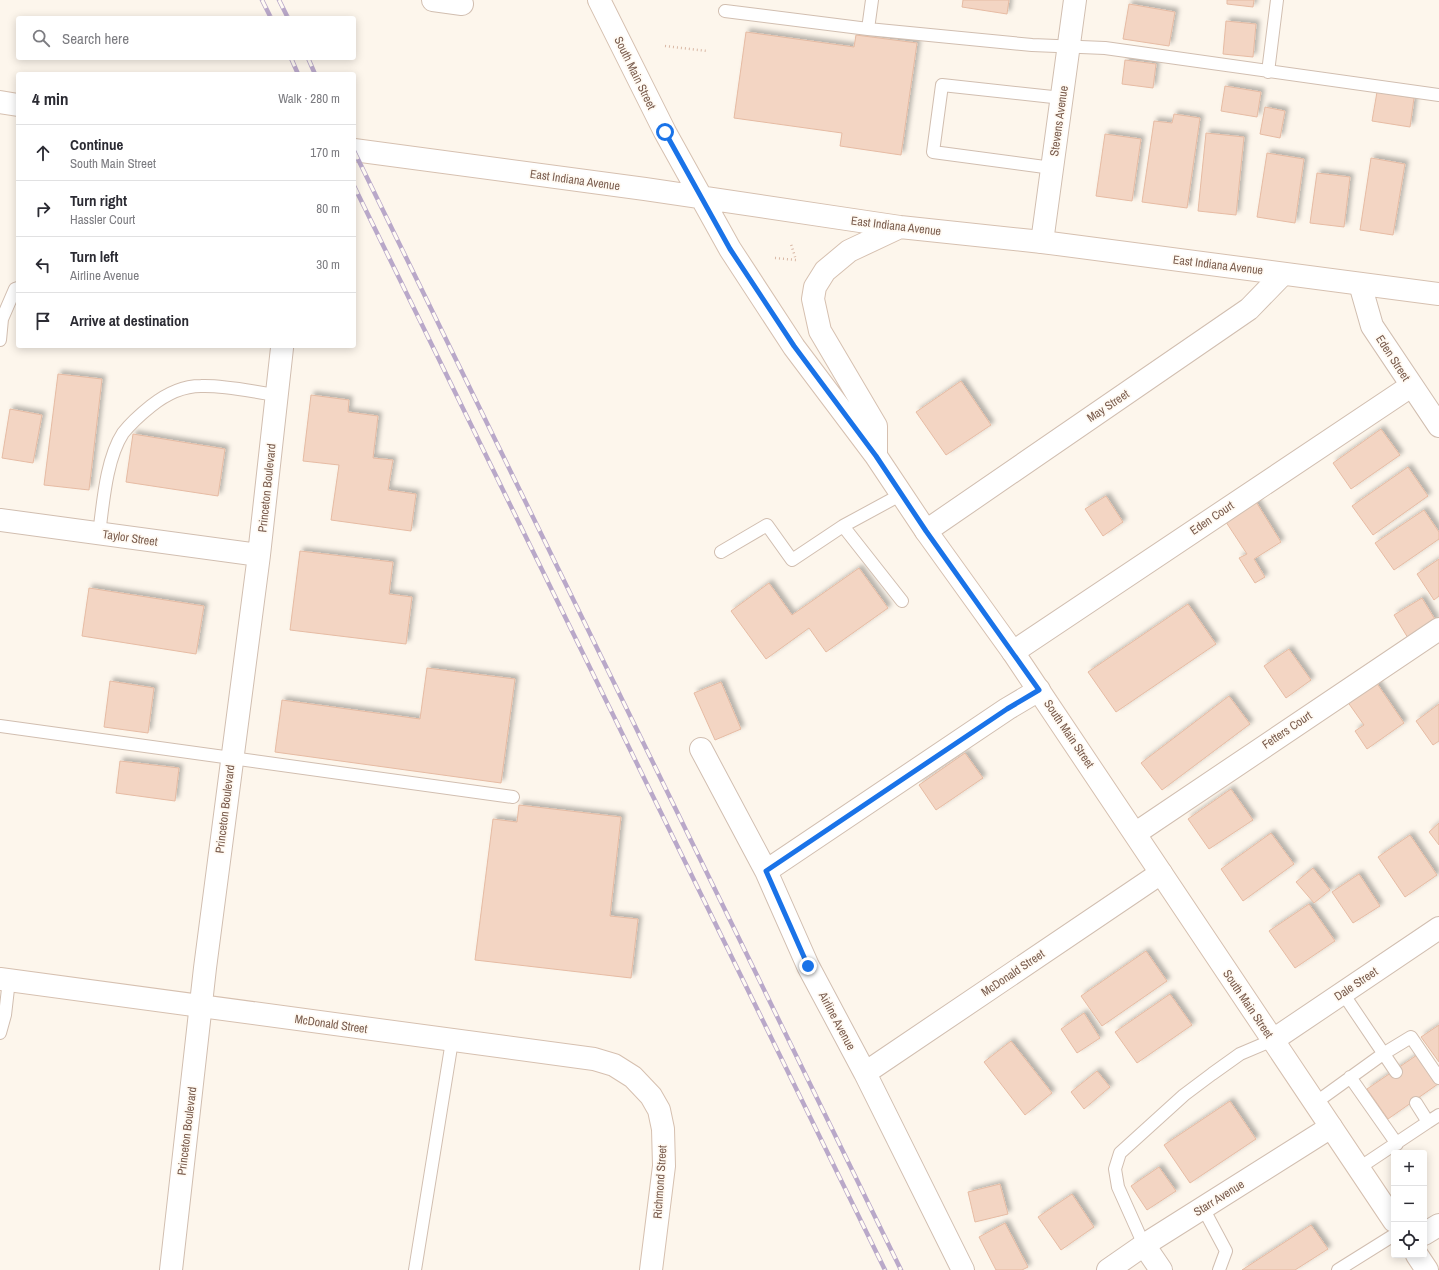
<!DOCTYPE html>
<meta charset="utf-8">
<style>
body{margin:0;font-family:"Archivo Narrow",sans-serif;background:#f7f7f7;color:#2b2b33}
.controls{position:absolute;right:12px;bottom:12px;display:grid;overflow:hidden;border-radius:4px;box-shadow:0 2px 10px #0003}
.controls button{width:36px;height:36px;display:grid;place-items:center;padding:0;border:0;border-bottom:1px solid #e1e1e2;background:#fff;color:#2b2b33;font:20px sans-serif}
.stop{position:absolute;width:12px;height:12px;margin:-9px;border:3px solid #1a73e8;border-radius:50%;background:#fff}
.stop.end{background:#1a73e8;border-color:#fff;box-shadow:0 1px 4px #0008}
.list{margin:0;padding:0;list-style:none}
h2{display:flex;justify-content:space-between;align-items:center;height:52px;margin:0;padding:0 16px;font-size:17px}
h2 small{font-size:13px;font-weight:400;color:#7c7c81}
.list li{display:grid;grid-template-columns:26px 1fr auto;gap:12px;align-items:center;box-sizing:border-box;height:56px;padding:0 16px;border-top:1px solid #e1e1e2}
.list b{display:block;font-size:15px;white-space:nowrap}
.list p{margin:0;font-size:13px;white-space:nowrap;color:#7c7c81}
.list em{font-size:13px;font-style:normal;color:#7c7c81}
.icon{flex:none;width:22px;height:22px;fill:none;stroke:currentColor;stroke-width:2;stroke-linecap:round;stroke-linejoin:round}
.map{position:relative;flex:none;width:1439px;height:1270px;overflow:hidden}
.search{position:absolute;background:#fff;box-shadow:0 2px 10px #0003;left:16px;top:16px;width:340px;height:44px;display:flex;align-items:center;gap:10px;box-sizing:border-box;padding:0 14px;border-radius:4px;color:#7c7c81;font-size:15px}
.panel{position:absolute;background:#fff;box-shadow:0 2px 10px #0003;left:16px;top:72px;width:340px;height:276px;border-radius:4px}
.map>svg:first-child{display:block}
.building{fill:#f3d5c3;stroke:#e6bba3;filter:url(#shadow)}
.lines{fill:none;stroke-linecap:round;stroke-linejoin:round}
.lane-casing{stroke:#d1beb0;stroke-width:14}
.street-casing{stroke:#d1beb0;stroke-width:24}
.secondary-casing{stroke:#d6c0b0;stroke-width:24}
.path{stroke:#d9b8a5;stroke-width:2.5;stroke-dasharray:1 3;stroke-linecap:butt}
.lane{stroke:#fff;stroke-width:12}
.street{stroke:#fff;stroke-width:22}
.secondary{stroke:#fff;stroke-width:22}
.rail-casing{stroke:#b9a8c9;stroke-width:4.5}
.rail{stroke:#fffaf3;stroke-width:3;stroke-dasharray:9;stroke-linecap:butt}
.route{stroke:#1a73e8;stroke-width:5}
.labels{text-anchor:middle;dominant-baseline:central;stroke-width:3.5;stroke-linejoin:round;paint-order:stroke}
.street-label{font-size:12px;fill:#7a5c4d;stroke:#fffaf3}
</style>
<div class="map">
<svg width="1439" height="1270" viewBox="0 0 1439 1270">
<defs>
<filter id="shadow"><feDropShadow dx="3.5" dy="-3.5" stdDeviation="2" flood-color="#0004"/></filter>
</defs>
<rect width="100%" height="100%" fill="#fdf6ec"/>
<path class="building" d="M963 0H1009L1007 14 962 7Z
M1227 0H1254L1253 7 1227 4Z
M1129 4 1175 12 1169 46 1123 39Z
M1226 21 1256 24 1253 57 1223 54Z
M746 32 854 47 856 35 917 43 901 155 840 146 842 133 734 118Z
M1125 60 1156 64 1153 88 1122 84Z
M1225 86 1261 92 1257 117 1221 111Z
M1377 92 1414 98 1410 127 1372 121Z
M1265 107 1285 111 1280 138 1260 134Z
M1174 114 1200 118 1187 208 1142 202 1154 121 1172 123Z
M1206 133 1244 137 1236 215 1198 211Z
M1105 134 1141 139 1132 201 1096 196Z
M1267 153 1304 159 1295 223 1257 217Z
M1371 158 1405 164 1393 235 1360 230Z
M1317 173 1350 177 1344 227 1310 223Z
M58 374 102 379 89 490 44 485Z
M961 381 991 425 946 455 916 412Z
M311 395 349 400 348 412 378 416 373 458 393 460 388 490 416 494 411 531 331 520 339 465 303 461Z
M10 409 42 415 33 463 2 458Z
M1381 429 1400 455 1351 489 1333 463Z
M133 434 225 449 218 496 126 482Z
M1408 467 1428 496 1373 535 1352 506Z
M1106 496 1123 522 1103 536 1085 509Z
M1255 500 1281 542 1254 559 1265 577 1255 583 1239 558 1247 554 1224 519Z
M1424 510 1439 532V539L1394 570 1375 543Z
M300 551 393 562 389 594 412 597 406 644 290 630Z
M1439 559V596L1434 600 1417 574Z
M859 568 888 608 826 652 809 628 766 659 731 611 769 583 792 615Z
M89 588 204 606 196 654 82 636Z
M1422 598 1436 621 1408 638 1394 615Z
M1188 604 1216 644 1116 712 1088 672Z
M1289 649 1311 680 1286 698 1264 666Z
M427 668 515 679 501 783 275 752 282 700 420 719Z
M110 681 154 688 148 733 104 727Z
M721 682 741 729 715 740 694 693Z
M1376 682 1404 723 1367 749 1355 731 1364 725 1347 701Z
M1229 696 1250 724 1162 790 1141 763Z
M1439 704V741L1433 745 1416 721Z
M965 753 983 778 936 810 919 785Z
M120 761 179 768 175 801 116 793Z
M1231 789 1253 820 1209 849 1188 819Z
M519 805 621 817 610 916 638 919 631 978 475 960 493 819 517 822Z
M1439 823V845L1429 832Z
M1271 833 1294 864 1243 901 1221 869Z
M1410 835 1437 875 1405 897 1378 857Z
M1313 868 1330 890 1314 903 1296 882Z
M1359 874 1380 906 1353 923 1332 892Z
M1309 904 1335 941 1295 968 1269 931Z
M1146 951 1167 981 1102 1026 1081 996Z
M1170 994 1192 1025 1137 1063 1115 1032Z
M1084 1013 1100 1038 1077 1053 1061 1029Z
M1439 1025V1062L1421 1037Z
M1011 1041 1052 1093 1025 1115 984 1062Z
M1417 1055 1438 1084 1388 1119 1367 1089Z
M1097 1071 1110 1087 1084 1109 1071 1092Z
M1230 1101 1256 1139 1190 1183 1164 1145Z
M1159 1167 1176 1191 1147 1210 1131 1186Z
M1000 1184 1008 1214 975 1222 968 1192Z
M1072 1194 1094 1227 1061 1250 1038 1217Z
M1005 1223 1028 1267 1022 1270H996L979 1237Z
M1311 1225 1328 1249 1295 1270H1242Z"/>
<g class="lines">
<defs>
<path id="lane" d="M725 11 868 29 1032 45 1105 48 1439 95
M868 29 872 0
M1268 72 1277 0
M1052 168 933 152 942 85 1062 98
M0 340 2 319 15 289 18 288
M843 526 902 601
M99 534C103 504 106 459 123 433 131 423 141 414 151 406 166 394 182 386 201 386 226 385 253 392 277 395
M721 552 767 525 792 560 843 526 902 494
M0 726 513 797
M1342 992 1396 1072
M0 1033 5 1015 9 980
M1350 1077 1397 1144
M1315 1103 1383 1054 1411 1037 1439 1078
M1428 1122 1439 1115
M1359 1168 1428 1122 1416 1103
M1203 1208 1226 1251 1219 1270
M1144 1245 1118 1187 1115 1169 1120 1153 1184 1095 1212 1074 1240 1054 1273 1040
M415 1270 452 1041
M1338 1270 1394 1235"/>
<path id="street" d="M433 0 462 4
M1042 242 1075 0
M1360 284 1372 326 1439 426
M0 520 259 555
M926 531 1249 309 1283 274
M1013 652 1411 386
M701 749 766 871 808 966 865 1073 963 1270
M1136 833 1439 629
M766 871 1007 709 1039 690
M1273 1040 1439 928
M865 1073 1161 873
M1424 1234 1439 1225
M1144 1245 1161 1270
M171 1270 205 968 259 555 282 348
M1108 1270 1144 1245 1331 1127"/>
<path id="secondary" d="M599 0 665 132 730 249 794 347 876 456 926 531 1013 652 1394 1221
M0 102 18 105
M354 150 645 189 900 227 1042 242 1439 294
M876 456V426L820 331 813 299 815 287 825 271 849 251 900 227
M0 979 594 1059 614 1065 633 1077 651 1096 659 1110 663 1129 664 1166 651 1270
M1417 1255 1427 1270"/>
</defs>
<use href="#lane" class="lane-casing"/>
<use href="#street" class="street-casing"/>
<use href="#secondary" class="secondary-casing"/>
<path class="path" d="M665 46 707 51
M775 258 796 260 791 244"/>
<use href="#lane" class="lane"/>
<use href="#street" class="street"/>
<use href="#secondary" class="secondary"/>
<defs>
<path id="rail" d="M262 0 271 18
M279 0 288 18
M291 58 298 74
M308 58 315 74
M354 151 901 1270
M354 186 885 1270"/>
</defs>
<use href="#rail" class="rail-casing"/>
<use href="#rail" class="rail"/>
</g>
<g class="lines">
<path class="route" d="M665 132 730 249 794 346 876 456 926 531 1039 690 1007 709 766 871 808 966"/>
</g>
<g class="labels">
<g class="street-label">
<text transform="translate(635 73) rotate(64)">South Main Street</text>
<text transform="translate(1059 121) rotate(-82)">Stevens Avenue</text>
<text transform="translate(575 180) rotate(8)">East Indiana Avenue</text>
<text transform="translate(896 226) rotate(7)">East Indiana Avenue</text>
<text transform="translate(1218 265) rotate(7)">East Indiana Avenue</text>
<text transform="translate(1393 358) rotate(57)">Eden Street</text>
<text transform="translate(1108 406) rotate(-34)">May Street</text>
<text transform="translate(267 488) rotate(-84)">Princeton Boulevard</text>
<text transform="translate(1212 518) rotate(-34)">Eden Court</text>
<text transform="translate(130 538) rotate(8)">Taylor Street</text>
<text transform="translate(1287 730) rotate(-34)">Fetters Court</text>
<text transform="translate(1069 734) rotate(56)">South Main Street</text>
<text transform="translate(225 809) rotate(-83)">Princeton Boulevard</text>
<text transform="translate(1013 973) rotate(-34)">McDonald Street</text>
<text transform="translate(1356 984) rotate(-34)">Dale Street</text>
<text transform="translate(1248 1004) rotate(56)">South Main Street</text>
<text transform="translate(837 1021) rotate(62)">Airline Avenue</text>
<text transform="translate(331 1024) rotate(8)">McDonald Street</text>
<text transform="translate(187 1131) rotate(-83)">Princeton Boulevard</text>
<text transform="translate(660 1182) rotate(-86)">Richmond Street</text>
<text transform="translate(1219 1198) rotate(-32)">Starr Avenue</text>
</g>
</g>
</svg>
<div class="controls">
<button>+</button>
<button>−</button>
<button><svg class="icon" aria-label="locate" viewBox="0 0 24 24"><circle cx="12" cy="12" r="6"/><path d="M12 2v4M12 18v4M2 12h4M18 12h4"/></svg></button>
</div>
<div class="stop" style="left:665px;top:132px"></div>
<div class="stop end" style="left:808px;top:966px"></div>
<div class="search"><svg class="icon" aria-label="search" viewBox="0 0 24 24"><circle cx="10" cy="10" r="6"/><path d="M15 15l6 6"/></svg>Search here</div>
<section class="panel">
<h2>4 min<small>Walk · 280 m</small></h2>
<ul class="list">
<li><svg class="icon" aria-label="ahead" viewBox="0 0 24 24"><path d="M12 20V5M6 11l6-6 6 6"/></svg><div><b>Continue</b><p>South Main Street</p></div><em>170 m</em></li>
<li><svg class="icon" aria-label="right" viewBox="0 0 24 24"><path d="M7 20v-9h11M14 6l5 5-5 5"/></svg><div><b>Turn right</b><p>Hassler Court</p></div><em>80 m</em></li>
<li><svg class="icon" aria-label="left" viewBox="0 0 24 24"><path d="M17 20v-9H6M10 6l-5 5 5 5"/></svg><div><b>Turn left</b><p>Airline Avenue</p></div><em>30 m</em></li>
<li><svg class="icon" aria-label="arrive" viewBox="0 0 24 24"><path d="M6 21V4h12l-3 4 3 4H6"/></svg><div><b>Arrive at destination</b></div></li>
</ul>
</section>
</div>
